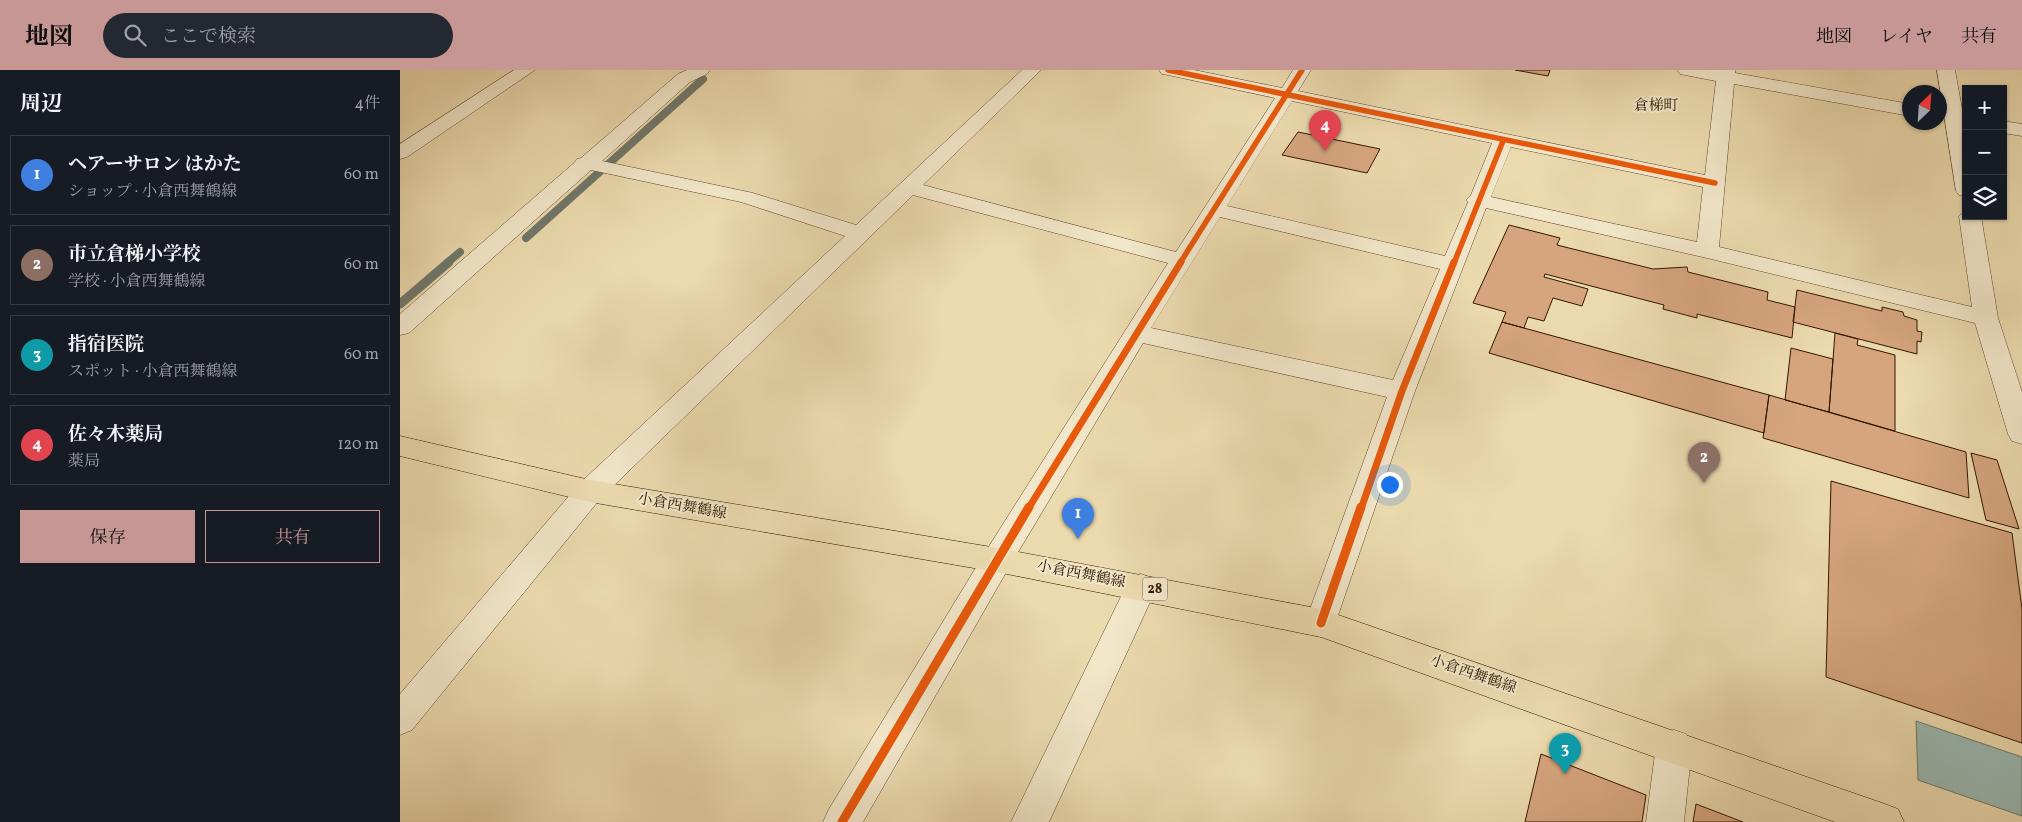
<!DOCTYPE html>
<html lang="ja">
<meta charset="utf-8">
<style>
body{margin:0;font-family:Vollkorn,"Noto Serif JP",serif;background:#242831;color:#f1f3f6}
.controls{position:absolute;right:15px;top:15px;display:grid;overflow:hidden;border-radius:0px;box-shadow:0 1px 4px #0004}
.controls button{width:45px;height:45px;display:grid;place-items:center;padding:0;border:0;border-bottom:1px solid #363941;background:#171b24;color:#f1f3f6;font:25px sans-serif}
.compass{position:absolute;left:1502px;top:15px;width:45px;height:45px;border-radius:50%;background:#171b24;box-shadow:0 1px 4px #0004;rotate:25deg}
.you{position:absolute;left:989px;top:414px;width:18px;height:18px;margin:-12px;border:4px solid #fff;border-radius:50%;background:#1a73e8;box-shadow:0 0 0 8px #1a73e833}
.badge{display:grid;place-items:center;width:32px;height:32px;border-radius:50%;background:#c59692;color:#fff;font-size:16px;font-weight:700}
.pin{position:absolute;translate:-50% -41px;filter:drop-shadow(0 1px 2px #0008)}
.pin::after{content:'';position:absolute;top:26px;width:18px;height:15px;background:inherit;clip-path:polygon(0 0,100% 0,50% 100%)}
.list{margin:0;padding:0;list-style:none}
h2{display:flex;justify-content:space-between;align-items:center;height:65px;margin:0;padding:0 20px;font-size:21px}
h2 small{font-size:16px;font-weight:400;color:#9ea1a6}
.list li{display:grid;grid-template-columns:32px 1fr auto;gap:15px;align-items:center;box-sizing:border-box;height:80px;margin:0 10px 10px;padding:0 10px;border:1px solid #363941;border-radius:0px}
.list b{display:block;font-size:19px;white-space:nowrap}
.list p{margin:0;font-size:16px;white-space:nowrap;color:#9ea1a6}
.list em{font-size:16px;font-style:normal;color:#9ea1a6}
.actions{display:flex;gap:10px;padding:15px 20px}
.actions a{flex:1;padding:11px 0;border:1px solid #c59692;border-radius:0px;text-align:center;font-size:18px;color:#c59692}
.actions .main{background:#c59692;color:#111}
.icon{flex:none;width:28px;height:28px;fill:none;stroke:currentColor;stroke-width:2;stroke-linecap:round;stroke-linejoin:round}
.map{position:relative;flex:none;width:1622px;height:752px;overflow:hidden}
header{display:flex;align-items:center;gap:30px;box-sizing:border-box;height:70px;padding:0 25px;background:#c59692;color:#111}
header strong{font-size:24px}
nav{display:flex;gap:28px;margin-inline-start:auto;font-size:18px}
.search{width:350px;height:45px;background:#242831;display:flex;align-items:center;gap:12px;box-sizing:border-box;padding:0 18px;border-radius:28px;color:#9ea1a6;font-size:19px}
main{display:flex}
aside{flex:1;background:#171b24}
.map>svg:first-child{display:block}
.water{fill:#9ab9b3;stroke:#71786c}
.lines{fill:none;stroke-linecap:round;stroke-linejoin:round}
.stream-far1{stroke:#71786c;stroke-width:8}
.stream{stroke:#71786c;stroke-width:9}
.building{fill:#d6a57e;stroke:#331602}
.minor-casing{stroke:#61472d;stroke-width:1}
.major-casing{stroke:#331602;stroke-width:1}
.minor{fill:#f2e7ca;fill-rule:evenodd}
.major{fill:#ebdaae;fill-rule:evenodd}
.cycleway-far2-casing{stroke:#f2e7ca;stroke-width:8}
.cycleway-far1-casing{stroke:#f2e7ca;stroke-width:10}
.cycleway-casing{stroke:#f2e7ca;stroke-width:12}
.cycleway-far2{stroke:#e8590c;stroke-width:5.5}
.cycleway-far1{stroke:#e8590c;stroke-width:7}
.cycleway{stroke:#e8590c;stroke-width:9}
.labels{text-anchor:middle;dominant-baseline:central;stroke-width:4;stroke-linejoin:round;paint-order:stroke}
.shield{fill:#f2e7ca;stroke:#6c553e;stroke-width:1}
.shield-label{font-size:14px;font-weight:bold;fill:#331602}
.far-quarter-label{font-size:15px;fill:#331602;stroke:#f2e7ca}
.street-label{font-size:15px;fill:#331602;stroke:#f2e7ca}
</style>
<header>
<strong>地図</strong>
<div class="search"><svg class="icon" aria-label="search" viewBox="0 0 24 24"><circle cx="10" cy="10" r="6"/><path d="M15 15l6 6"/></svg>ここで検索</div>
<nav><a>地図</a><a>レイヤ</a><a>共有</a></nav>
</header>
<main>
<aside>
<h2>周辺<small>4件</small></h2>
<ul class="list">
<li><span class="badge" style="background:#3f7fe0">1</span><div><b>ヘアーサロン はかた</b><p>ショップ · 小倉西舞鶴線</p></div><em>60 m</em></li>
<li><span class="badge" style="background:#8d6e63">2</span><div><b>市立倉梯小学校</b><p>学校 · 小倉西舞鶴線</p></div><em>60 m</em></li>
<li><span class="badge" style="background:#0f9aa8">3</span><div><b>指宿医院</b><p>スポット · 小倉西舞鶴線</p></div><em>60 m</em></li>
<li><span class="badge" style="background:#e0444e">4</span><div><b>佐々木薬局</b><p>薬局</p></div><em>120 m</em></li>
</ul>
<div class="actions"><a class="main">保存</a><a>共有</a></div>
</aside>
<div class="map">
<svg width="1622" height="752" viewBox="0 0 1622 752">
<rect width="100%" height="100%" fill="#ebdaae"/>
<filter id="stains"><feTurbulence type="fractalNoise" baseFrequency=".004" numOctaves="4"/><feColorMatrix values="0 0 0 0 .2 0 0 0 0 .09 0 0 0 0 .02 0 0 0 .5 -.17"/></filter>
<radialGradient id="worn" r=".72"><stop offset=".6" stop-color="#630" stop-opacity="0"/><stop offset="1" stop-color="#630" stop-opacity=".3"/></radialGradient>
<path class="water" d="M1516 651 1622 687V746L1518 710Z"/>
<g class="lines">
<path class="stream-far1" d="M126 168 303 9
M47 193 60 182"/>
<path class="stream" d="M0 234 49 192"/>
</g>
<path class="building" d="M1115 0H1150L1148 6Z
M898 62 980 79 967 103 882 85Z
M1109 155 1160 168 1157 175 1253 199 1287 197 1288 202 1368 222 1367 230 1395 237 1392 268 1297 244V248L1263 239 1264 235 1145 204 1144 207 1188 219 1182 236 1153 228 1144 251 1128 247 1124 258 1102 252 1106 242 1073 233Z
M1397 220 1482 241V237L1503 242 1504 246 1517 250V261L1522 262 1521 272 1517 271V284L1393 252Z
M1102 252 1369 325 1364 363 1089 283Z
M1435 263 1458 269 1457 275 1495 285V361L1429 342Z
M1391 278 1433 289 1429 342 1385 330Z
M1369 325 1566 382 1569 428 1363 368Z
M1571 383 1597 390 1619 459 1586 450Z
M1431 411 1612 463 1622 539V673L1426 607Z
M1141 684 1246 725 1242 752H1125Z
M1296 734 1343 752H1293Z"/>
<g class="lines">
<defs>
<path id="minor" d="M114 0H135L7 87 0 89V74Z
M287 0H310L307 4 290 12 202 91 353 123 456 155 622 0H641L523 115 776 182 875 28 768 5 762 4 759 0H794L882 18 893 0H911L898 21 1305 105 1316 11 1280 4 1277 0H1335V3L1510 34V46L1334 14 1319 177 1572 237 1559 146 1566 141V146H1581L1598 248 1622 322V374L1612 371 1608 364 1575 253 1307 188 1086 138 1015 321 932 563 921 567 910 563 905 553 987 327 743 273 608 499 463 752H423L429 739 586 481 768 193 513 125 200 429 12 660 0 665V624L180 413 445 166 341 132 191 100 9 263 0 265V244L174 93 177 89 181 88 278 4ZM892 31 1092 73 1071 125 1066 130 1068 132 1045 186 827 136ZM1111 77 1303 117 1297 172 1091 127ZM820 147 1040 199 993 310 751 258Z
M1537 0H1555L1566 61V127L1559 125 1556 121Z
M1603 51 1622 54V66L1603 63Z
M741 504 752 508 757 517 649 752H611L730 508Z
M1274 660 1286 664 1292 676 1284 752H1246L1256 676 1262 664Z"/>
<path id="major" d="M0 366 190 410 597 478 921 539 1485 734 1498 739 1504 752H1435L921 567 597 502 190 432 0 386Z"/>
</defs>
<use href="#minor" class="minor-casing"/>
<use href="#major" class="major-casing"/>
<use href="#minor" class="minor"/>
<use href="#major" class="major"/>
<defs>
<path id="cycleway-far2" d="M768 0 1315 113
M780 193 902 0
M1054 193 1103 71"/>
<path id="cycleway-far1" d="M628 439 781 192
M961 439 1002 321 1054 192"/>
<path id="cycleway" d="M921 553 961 437
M442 752 629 437"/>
</defs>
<use href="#cycleway-far2" class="cycleway-far2-casing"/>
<use href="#cycleway-far1" class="cycleway-far1-casing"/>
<use href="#cycleway" class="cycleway-casing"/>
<use href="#cycleway-far2" class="cycleway-far2"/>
<use href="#cycleway-far1" class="cycleway-far1"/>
<use href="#cycleway" class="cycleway"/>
</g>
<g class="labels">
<rect class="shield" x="742.5" y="507.5" width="25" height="23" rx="4"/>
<g class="shield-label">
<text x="755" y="519">28</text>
</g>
<g class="far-quarter-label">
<text x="1256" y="36">倉梯町</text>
</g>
<g class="street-label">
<text transform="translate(282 437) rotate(10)">小倉西舞鶴線</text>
<text transform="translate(681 505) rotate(11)">小倉西舞鶴線</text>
<text transform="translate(1073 605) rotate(19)">小倉西舞鶴線</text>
</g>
</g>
<rect width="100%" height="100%" filter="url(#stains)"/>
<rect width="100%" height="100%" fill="url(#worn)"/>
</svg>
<div class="controls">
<button>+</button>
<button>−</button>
<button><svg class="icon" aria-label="layers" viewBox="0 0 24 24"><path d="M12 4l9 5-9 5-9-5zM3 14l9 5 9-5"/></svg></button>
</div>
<svg class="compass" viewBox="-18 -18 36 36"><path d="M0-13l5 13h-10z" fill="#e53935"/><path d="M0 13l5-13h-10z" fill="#9ea1a6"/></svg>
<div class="you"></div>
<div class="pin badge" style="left:678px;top:469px;background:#3f7fe0">1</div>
<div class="pin badge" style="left:1304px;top:413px;background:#8d6e63">2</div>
<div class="pin badge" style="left:1165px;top:704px;background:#0f9aa8">3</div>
<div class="pin badge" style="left:925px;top:81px;background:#e0444e">4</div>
</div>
</main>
